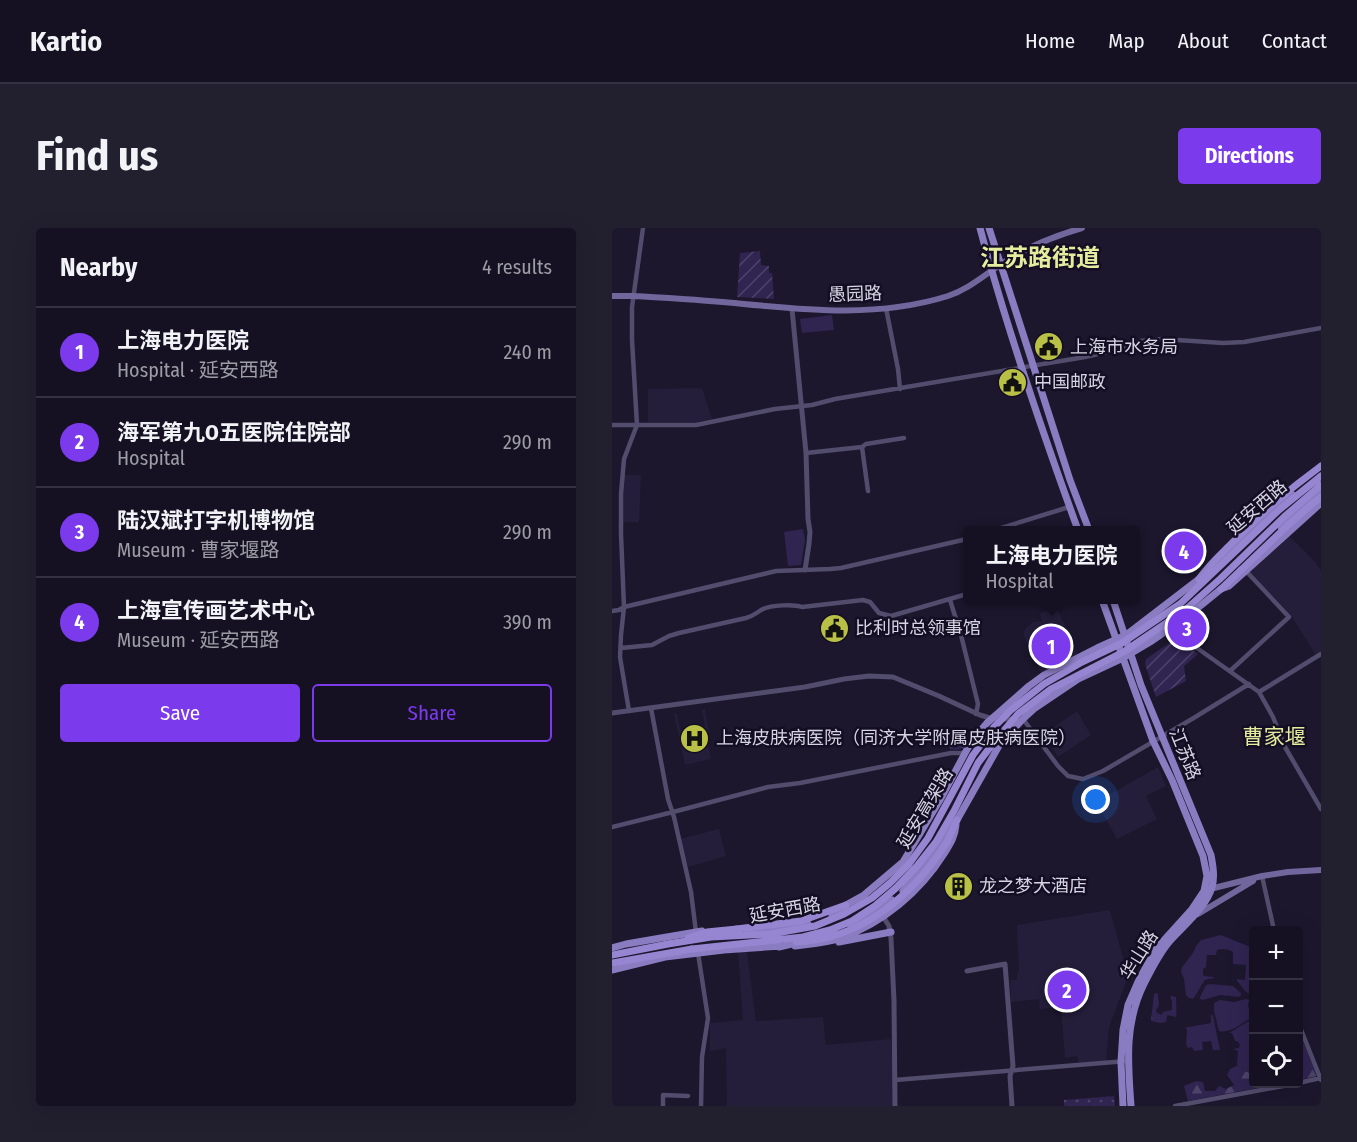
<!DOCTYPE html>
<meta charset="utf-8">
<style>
body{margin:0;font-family:"Fira Sans Condensed","Noto Sans SC",sans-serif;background:#221f2f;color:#f1f3f6}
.controls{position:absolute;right:18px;bottom:18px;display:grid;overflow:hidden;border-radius:6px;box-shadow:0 6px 24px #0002}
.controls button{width:54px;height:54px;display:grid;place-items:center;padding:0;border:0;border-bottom:2px solid #343140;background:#151122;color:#f1f3f6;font:30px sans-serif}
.you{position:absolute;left:484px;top:572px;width:21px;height:21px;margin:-15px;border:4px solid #fff;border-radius:50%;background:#1a73e8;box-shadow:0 0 0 9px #1a73e833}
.badge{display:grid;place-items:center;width:39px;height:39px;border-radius:50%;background:#7c3aed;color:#fff;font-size:20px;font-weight:700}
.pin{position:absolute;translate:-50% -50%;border:3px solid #fff;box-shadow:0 2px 6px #0006}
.popup{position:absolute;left:351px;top:298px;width:177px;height:78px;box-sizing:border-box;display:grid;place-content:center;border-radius:6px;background:#151122;filter:drop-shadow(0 2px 4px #0005);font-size:20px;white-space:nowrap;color:#9d9da5}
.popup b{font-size:22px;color:#f1f3f6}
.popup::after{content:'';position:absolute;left:50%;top:100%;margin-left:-12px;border:12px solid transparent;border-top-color:#151122}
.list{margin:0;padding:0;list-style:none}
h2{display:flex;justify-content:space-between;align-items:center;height:78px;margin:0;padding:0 24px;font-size:26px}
h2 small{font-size:20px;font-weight:400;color:#9d9da5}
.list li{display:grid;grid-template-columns:39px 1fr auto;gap:18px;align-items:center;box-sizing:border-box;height:90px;padding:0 24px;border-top:2px solid #343140}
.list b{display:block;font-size:22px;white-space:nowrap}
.list p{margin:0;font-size:20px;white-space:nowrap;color:#9d9da5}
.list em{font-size:20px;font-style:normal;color:#9d9da5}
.actions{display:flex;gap:12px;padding:18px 24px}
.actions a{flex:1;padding:14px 0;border:2px solid #7c3aed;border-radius:6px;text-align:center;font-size:21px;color:#7c3aed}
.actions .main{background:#7c3aed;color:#fff}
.icon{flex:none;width:33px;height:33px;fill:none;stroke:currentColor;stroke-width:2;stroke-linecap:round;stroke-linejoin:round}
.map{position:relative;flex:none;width:709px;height:878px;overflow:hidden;border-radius:6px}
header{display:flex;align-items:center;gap:36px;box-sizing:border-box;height:84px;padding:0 30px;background:#151122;border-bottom:2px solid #343140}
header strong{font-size:28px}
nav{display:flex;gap:33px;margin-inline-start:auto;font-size:21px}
.intro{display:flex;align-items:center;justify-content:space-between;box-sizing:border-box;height:144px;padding:0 36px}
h1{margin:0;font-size:42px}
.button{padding:15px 27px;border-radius:6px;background:#7c3aed;color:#fff;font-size:21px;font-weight:700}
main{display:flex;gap:36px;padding:0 36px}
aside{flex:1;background:#151122;border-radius:6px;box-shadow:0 6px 24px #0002}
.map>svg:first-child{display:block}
.built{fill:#241e3a}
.grass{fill:#302451}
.forest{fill:url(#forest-firs)}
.park{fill:url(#park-dots)}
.garden{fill:url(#garden-furrows)}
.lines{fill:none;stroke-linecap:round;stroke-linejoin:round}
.minor{stroke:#524c6d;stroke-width:4.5}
.tertiary{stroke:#524c6d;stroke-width:5}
.secondary{stroke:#72679d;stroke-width:6}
.primary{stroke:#8a7cc1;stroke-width:7}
.trunk{stroke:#9686d2;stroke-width:7}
.trunk-bridge{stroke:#9686d2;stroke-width:7}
.labels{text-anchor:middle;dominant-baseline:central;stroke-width:5;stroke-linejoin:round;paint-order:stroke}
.street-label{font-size:18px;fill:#d6d4e3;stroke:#130e23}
.poi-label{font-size:18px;fill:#d6d4e3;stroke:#130e23;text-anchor:start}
.quarter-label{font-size:21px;fill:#e4ec9d;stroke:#130e23}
.district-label{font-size:24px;font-weight:bold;fill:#e4ec9d;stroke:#130e23}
</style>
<header>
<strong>Kartio</strong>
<nav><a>Home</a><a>Map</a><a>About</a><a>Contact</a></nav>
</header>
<div class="intro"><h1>Find us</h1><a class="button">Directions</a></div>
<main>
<aside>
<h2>Nearby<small>4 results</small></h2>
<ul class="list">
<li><span class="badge">1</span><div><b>上海电力医院</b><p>Hospital · 延安西路</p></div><em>240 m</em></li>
<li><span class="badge">2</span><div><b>海军第九O五医院住院部</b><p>Hospital</p></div><em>290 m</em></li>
<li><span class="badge">3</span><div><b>陆汉斌打字机博物馆</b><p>Museum · 曹家堰路</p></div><em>290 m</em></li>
<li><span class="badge">4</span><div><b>上海宣传画艺术中心</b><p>Museum · 延安西路</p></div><em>390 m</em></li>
</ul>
<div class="actions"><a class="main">Save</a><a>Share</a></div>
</aside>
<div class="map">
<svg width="709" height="878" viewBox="0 0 709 878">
<defs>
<pattern id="forest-firs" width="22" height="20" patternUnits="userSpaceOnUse" patternTransform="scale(1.5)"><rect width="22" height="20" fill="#302451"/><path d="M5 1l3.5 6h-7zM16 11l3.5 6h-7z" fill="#4d436a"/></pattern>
<pattern id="park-dots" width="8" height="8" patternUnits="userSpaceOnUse" patternTransform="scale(1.5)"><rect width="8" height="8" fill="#302451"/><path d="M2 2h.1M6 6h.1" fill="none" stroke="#4d436a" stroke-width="1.8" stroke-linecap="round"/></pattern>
<pattern id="garden-furrows" width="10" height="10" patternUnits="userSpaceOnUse" patternTransform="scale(1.5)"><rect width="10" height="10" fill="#302451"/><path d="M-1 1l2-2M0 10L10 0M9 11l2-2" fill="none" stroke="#4d436a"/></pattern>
</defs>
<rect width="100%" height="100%" fill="#1c172d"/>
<path class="built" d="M90 160 100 191 84 194H36V161Z
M11 247H29L27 294H11Z
M676 307 704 335 709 343V425L704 427 680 389 637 343Z
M445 380 466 427 429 445 412 408V404L414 400 421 394 430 393 428 385Z
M93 481 98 511 95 513 99 531 73 537 62 486H65L68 502 93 498 90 482Z
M465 483 479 507 446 529 432 506Z
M546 539 554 558 534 568 545 591 505 611 484 574Z
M107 601 114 628 76 639 68 611Z
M498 682 516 749 497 799 494 833 467 835 465 828 453 830 449 779 428 781 427 771 399 774 398 752H405V745L407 744 405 697Z
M126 724H135L144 793 211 789 214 817 279 811 283 878H115L114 820 98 823V795L131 792Z"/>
<path class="grass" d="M220 87 222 102 190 105 188 91Z
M191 301 193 312 189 337 176 338 172 304Z
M609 707 641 720V767L634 764 625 753V751L633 752 634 737 621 736V724C616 721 611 720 605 722L604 727H595L594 739 591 741V746L592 748 602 749V750L593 752C588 758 586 765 581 771L577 770 574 767 572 751 569 744 570 739 581 725 584 718 589 712Z
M598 756 621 758 629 765V767L627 769 608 767 591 772 588 771V769L594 757Z
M634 771 637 772 636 777 639 790C630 795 618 806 607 803L602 783V775L608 772 622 774Z
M599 786 601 788 608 822H601L599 813 590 814 591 822 582 823 580 819 576 820 574 816 575 803 574 800H571L599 795Z
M640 793 641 796 642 819 639 825 641 833V844H634L631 840 625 838 626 823 621 821 627 820 628 816 625 813H623L620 805H617L635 794Z"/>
<path class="forest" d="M544 765 546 766C545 773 550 775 544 782L545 785 550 787 551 784 560 782V773L558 769 560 768 564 769C564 776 565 782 564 789L555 787 554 794 548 795 539 793 542 766Z
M686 801 705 848 687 852H686Z
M625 838 631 840 634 844H641L642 856H666L576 873 572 858 584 853 591 854 593 863H603L607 858 614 861 622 857 615 847 618 841Z"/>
<path class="park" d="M339 503 346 506 356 507 358 510 352 520 344 522 338 521 336 507Z
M502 868 503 878H452V872Z"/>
<path class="garden" d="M148 23 149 37 157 38V45H160L162 71 125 69 128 25Z
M566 409 586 426 572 438 574 453 544 469 533 436 534 431Z"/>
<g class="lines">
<path class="minor" d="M274 80 286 141 288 161
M0 197H84L163 181 200 177 223 171 473 129 499 123 528 113 550 111 611 115 632 114 709 100
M250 219 256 263
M194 225 250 219 254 216 292 210
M383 302 457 279
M338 372 349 407 366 476 364 486
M0 383 7 382 12 379 164 343 218 341 229 340 355 311
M560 399 585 420 647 464 661 489 673 519 709 581
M9 420 40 417 57 408 67 405 134 390C142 388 145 384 151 381 159 377 182 376 190 379L251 372 258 374 267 385 279 388 355 366
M618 443 677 389 634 343
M647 464 709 426
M39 480 56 571 62 589 79 664 84 704
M17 483 8 429 9 407 12 379 9 306V266L12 231 25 197 20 112V79L31 0
M411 491 446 538 456 548 471 551 491 543 580 491 637 456
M0 599 61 584 156 559 188 555 339 525H353
M650 648 662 702
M86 725 96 790 90 829 89 878
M686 794 709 852
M283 852 515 833
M686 855 709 850
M51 878V867L76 868
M563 878 682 856"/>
<path class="tertiary" d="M180 81 194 225 196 291 198 304 197 316 193 342
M0 485 193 459 232 451 257 448 281 449 327 468 368 487 381 491H404
M270 687 277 698 279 710 282 773 283 878
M355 743 393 736 401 838 398 848 400 878"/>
<path class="secondary" d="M0 68H22C55 70 89 72 122 75 194 82 266 90 336 68 357 61 372 47 391 35 415 19 442 8 470 0
M598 661 650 648 676 644 709 642
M586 686 641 653"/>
<path class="primary" d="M368 0C395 102 430 203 466 302
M377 0 458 252 477 302
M669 299 699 270 709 262
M490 372 541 513 560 552 591 628 595 648 592 663 580 681 543 722 526 754 516 777 511 802 509 834 511 878
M501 372 529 457 599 627C601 638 603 649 600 659 595 679 571 698 558 713 549 723 538 744 532 756 512 796 516 836 519 878
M291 663 319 627 337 599 345 592 388 516 411 491 423 480 466 451 511 430 538 414 577 387 609 361 617 358 709 275
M220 688 227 686 234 677 252 667 291 634 328 572 359 514 375 495 417 458 432 447 485 420 514 407 587 351 655 286 681 267
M239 698 280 672
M135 704 196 696
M227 714 279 704
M183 718C198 716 215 715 229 710 271 695 308 664 332 626 338 616 343 609 344 597
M167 719 188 714
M0 720 14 716 90 703
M0 742 53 729 112 722 169 718"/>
<path class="trunk" d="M700 276 709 269
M587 351C596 338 607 328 618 317 647 287 676 262 709 238
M609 361 629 342
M335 614 345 592
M125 701 189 693 234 677
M0 735 80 721"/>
<path class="trunk-bridge" d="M629 342 676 297 700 276
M76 710 95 704 125 701
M184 714C249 712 302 666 335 614
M80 721 191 709 218 702 240 693 263 678 284 660 305 638 324 614 342 583 366 535 383 513 406 486 439 461 513 423 572 383 608 351 672 289 709 257
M0 727 56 716 99 709 159 706 203 698 232 686 260 670 278 655 297 636 316 610 361 527 382 499 399 482 432 456 470 434 510 415 568 376 667 282 709 248"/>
</g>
<defs>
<symbol id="civic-disc" viewBox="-11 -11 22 22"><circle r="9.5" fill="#b9c046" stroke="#130e23"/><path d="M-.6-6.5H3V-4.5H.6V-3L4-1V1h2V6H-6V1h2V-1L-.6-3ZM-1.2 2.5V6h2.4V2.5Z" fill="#111"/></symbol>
<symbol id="hospital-disc" viewBox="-11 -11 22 22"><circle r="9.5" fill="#b9c046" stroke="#130e23"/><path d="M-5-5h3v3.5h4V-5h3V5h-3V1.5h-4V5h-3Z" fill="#111"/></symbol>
<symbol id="building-disc" viewBox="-11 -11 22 22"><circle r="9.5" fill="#b9c046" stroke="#130e23"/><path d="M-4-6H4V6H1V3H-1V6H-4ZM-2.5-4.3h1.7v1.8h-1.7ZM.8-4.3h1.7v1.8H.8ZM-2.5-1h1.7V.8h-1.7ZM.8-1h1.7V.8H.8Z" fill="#111"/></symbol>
</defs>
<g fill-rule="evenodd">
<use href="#civic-disc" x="420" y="102" width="33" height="33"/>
<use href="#civic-disc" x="384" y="138" width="33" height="33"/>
<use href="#civic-disc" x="206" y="384" width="33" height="33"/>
<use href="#hospital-disc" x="66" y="494" width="33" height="33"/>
<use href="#building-disc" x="330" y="642" width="33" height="33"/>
</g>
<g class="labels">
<g class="street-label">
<text transform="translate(243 66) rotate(-2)">愚园路</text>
<text transform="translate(645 279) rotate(-41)">延安西路</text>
<text transform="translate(573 526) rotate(68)">江苏路</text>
<text transform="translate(313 580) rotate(-59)">延安高架路</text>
<text transform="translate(173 682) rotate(-10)">延安西路</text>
<text transform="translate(527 727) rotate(-58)">华山路</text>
</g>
<g class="poi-label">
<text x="458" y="119">上海市水务局</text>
<text x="422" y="154">中国邮政</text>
<text x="243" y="400">比利时总领事馆</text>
<text x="104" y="510">上海皮肤病医院（同济大学附属皮肤病医院）</text>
<text x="367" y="658">龙之梦大酒店</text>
</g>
<g class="quarter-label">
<text x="662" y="509">曹家堰</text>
</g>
<g class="district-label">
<text x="428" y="30">江苏路街道</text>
</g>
</g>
</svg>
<div class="controls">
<button>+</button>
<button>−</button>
<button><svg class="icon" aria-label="locate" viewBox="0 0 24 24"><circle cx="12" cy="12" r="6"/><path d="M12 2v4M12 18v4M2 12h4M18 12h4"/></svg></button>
</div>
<div class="you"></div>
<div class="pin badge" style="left:439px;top:418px">1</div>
<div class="popup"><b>上海电力医院</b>Hospital</div>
<div class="pin badge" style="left:455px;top:762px">2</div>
<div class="pin badge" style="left:575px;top:400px">3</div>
<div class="pin badge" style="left:572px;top:323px">4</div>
</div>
</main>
